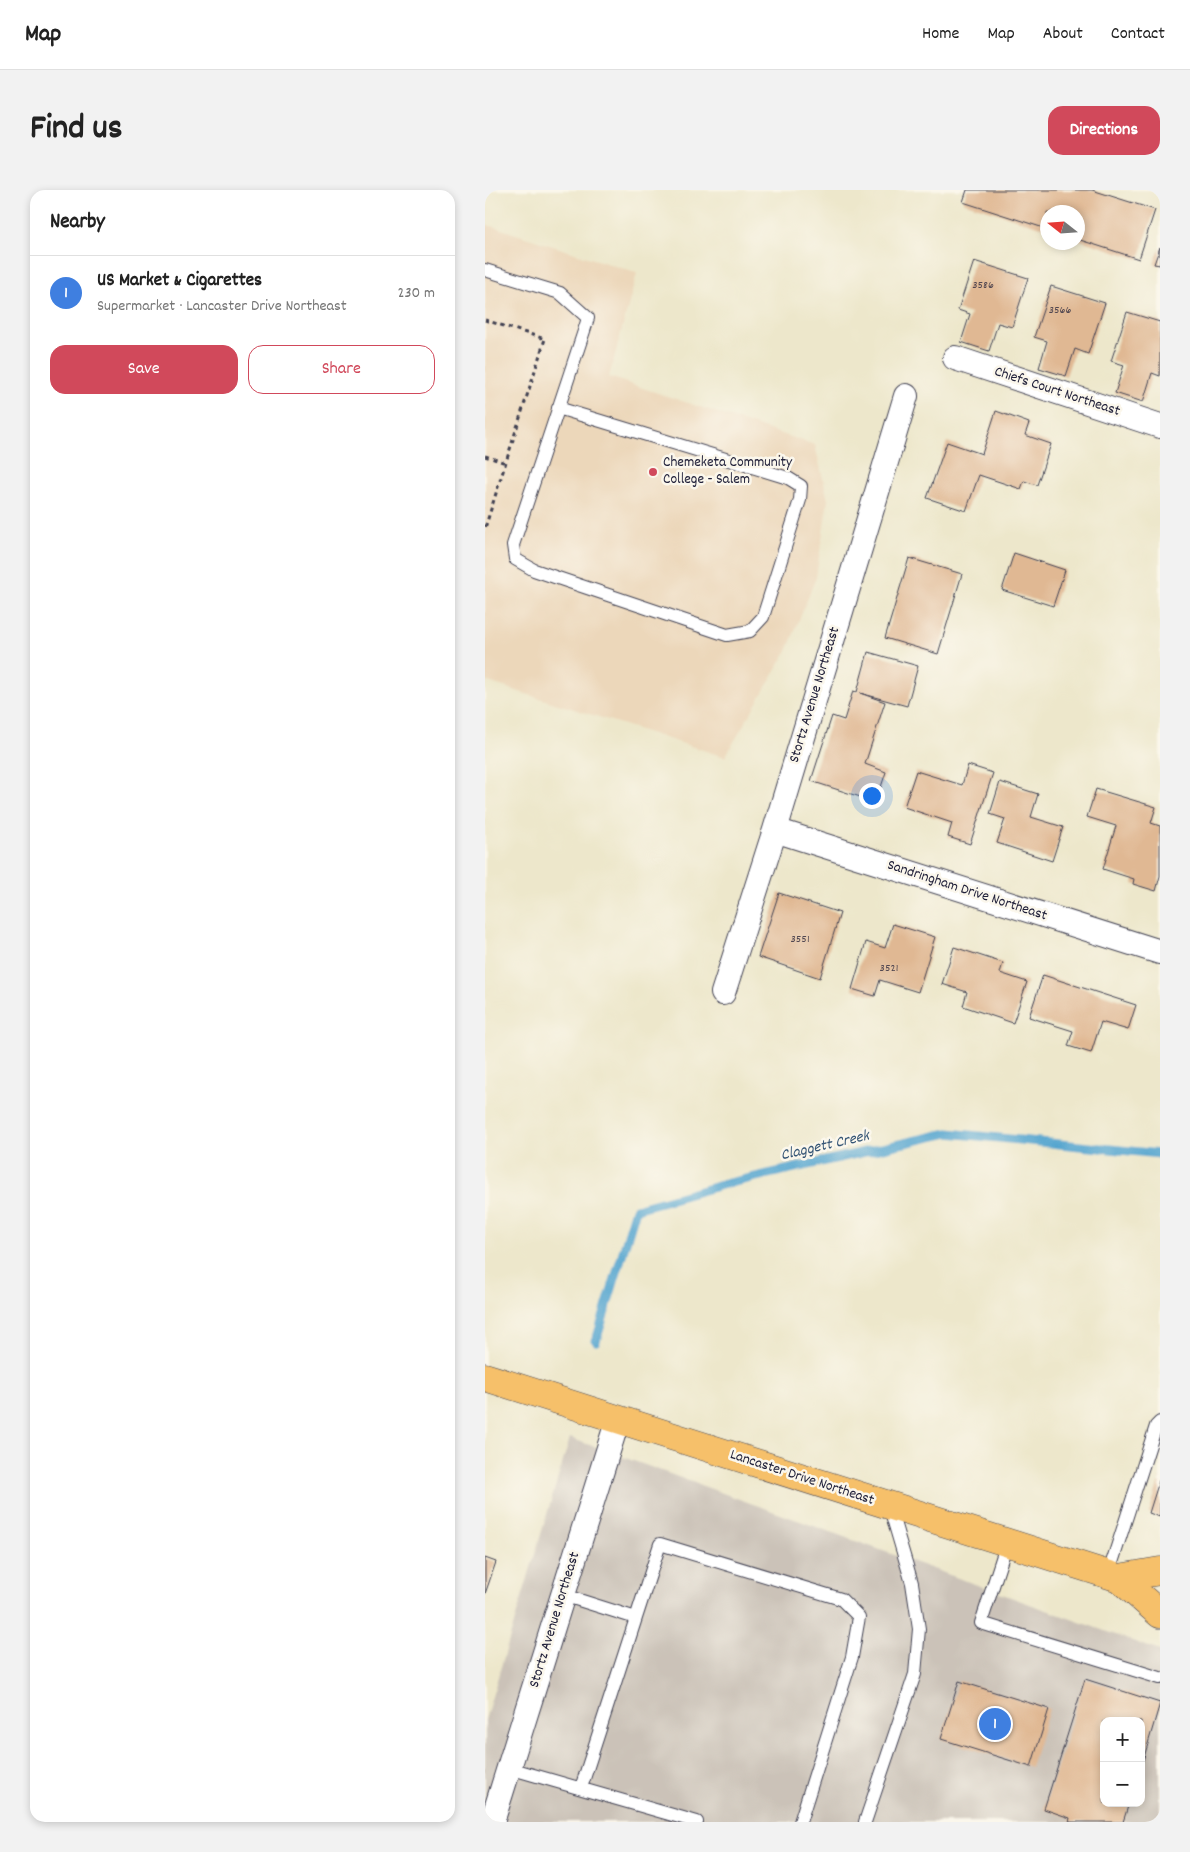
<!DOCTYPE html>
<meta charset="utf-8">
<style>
body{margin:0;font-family:Dekko,sans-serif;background:#f2f2f2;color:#222}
.controls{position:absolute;right:15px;bottom:15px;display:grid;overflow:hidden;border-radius:10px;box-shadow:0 2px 8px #0003}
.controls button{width:45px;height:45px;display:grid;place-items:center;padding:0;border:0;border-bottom:1px solid #e0e0e0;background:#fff;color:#222;font:25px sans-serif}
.compass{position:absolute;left:555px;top:15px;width:45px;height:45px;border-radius:50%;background:#fff;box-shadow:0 2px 8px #0003;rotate:287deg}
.you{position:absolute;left:386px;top:605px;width:18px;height:18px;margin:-12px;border:4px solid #fff;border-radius:50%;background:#1a73e8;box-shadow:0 0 0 8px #1a73e833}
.badge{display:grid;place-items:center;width:32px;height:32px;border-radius:50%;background:#d1495b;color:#fff;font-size:16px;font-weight:700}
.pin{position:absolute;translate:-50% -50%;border:2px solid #fff;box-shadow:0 1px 5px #0006}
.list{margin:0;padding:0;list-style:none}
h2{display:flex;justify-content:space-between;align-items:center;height:65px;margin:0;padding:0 20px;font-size:21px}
h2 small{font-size:16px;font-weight:400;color:#767676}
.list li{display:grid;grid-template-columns:32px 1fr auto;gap:15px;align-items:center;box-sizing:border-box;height:75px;padding:0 20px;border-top:1px solid #e0e0e0}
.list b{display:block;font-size:19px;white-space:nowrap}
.list p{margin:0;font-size:16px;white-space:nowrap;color:#767676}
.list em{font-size:16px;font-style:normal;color:#767676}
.actions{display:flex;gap:10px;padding:15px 20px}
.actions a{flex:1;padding:11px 0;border:1px solid #d1495b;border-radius:15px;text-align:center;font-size:18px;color:#d1495b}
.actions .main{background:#d1495b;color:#fff}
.map{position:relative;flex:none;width:675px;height:1632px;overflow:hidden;border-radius:15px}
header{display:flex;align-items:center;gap:30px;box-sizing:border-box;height:70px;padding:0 25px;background:#fff;border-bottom:1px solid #e0e0e0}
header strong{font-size:24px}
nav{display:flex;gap:28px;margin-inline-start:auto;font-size:18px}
.intro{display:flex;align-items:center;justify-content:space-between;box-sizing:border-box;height:120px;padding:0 30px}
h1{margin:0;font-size:35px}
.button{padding:12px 22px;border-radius:15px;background:#d1495b;color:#fff;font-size:18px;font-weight:700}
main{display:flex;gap:30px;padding:0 30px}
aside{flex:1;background:#fff;border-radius:15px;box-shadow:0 2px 8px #0003}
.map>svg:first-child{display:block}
.built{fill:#ecd7ba}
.industrial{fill:#cbc2b8;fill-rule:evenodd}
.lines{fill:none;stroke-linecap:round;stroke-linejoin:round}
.stream{stroke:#54a5cf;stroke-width:9}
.building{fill:#e0b893}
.lane-casing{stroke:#404051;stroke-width:14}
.street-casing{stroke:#404051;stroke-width:26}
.primary-casing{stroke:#404051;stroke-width:29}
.path{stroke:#404051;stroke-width:3;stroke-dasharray:4 4;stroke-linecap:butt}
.lane{stroke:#fff;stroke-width:12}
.street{stroke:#fff;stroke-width:24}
.primary{stroke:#f6c06b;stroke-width:28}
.poi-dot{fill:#d1495b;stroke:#fbf7ec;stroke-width:2}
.labels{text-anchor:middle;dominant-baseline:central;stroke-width:5;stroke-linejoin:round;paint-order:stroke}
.number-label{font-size:12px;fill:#524851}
.street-label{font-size:15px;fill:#22223b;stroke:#fbf7ec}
.poi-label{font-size:15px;fill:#22223b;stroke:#fbf7ec;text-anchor:start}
.water-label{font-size:16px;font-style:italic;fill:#365676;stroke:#fbf7ec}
</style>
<header>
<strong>Map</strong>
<nav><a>Home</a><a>Map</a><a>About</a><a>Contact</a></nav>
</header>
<div class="intro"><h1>Find us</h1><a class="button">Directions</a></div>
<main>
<aside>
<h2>Nearby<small></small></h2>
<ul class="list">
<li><span class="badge" style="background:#3f7fe0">1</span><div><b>US Market &amp; Cigarettes</b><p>Supermarket · Lancaster Drive Northeast</p></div><em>230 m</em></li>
</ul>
<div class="actions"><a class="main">Save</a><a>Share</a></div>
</aside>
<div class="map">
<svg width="675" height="1632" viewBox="0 0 675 1632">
<rect width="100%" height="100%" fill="#fbf7ec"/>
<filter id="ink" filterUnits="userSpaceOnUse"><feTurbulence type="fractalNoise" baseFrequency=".02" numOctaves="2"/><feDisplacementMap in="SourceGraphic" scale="10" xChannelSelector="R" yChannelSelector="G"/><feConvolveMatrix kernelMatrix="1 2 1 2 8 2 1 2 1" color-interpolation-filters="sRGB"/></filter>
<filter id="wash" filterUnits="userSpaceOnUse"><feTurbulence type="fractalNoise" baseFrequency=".0096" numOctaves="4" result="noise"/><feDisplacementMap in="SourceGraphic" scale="20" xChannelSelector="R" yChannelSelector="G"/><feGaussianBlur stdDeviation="1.12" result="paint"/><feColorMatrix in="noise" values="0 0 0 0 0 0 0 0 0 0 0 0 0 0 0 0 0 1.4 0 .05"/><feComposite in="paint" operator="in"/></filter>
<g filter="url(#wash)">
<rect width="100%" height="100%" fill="#ede7cb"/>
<path class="built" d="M0 34 152 83 124 187 330 255 343 310 331 387 302 461 240 567 0 491Z"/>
<path class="industrial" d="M85 1248 675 1461V1632H0V1530ZM619 1531H656V1613H619Z"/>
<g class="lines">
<path class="stream" d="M111 1151 151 1019 240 994 463 943 675 964"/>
</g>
<g id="blocks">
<path class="building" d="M482 0H607L670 20 654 69 592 49V22H562V39L478 12Z
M675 57V75L669 74Z
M489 71 543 88 527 137 513 133 504 161 476 152 485 124 473 120Z
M566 96 620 113 603 164 590 159 581 186 554 178 562 151 549 147Z
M642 122 675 132V186L667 183 658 212 630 203 639 175 626 171Z
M511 221 544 233 540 245 566 254 552 295 539 291 536 299 494 285 481 321 442 308 462 252 497 264Z
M529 363 580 380 568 416 517 400Z
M424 368 477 384 453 464 400 448Z
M383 462 433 476 422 516 375 503 400 512 380 574 401 582 391 612 326 591 347 526 359 530 368 501 372 502Z
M483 575 508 583 485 654 463 647 467 633 419 617 431 581 477 595Z
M515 592 553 604 546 627 578 637 567 671 512 653 520 629 505 624Z
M611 599 671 617 666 633 675 636V686L671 701 648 694 649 689 618 679 631 636 602 627Z
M294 703 355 723 335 788 273 767Z
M408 734 450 747 433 802 395 790 390 806 367 799 381 752 400 758Z
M469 757 518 773 515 783 542 792 528 833 478 816 482 802 457 794Z
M558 785 651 815 643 840 616 832 606 863 583 856 588 841 544 827Z
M675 1288V1327L664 1323Z
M0 1368 11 1372 0 1404Z
M600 1489 675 1513 657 1574 656 1531H619V1613H644L638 1632H584L585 1628 559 1619Z
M474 1491 564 1519 546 1577 456 1549Z"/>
</g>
</g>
<g filter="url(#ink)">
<use href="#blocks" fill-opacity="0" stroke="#404051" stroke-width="1"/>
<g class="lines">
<defs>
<path id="lane" d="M0 80 75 103 103 128 99 141 28 355 30 369 49 380 242 445 265 441 278 427 315 310 316 296 303 288 73 218
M522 1353 496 1433 675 1488
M623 1385 671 1236 675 1232
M78 1405 151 1428 175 1354 356 1409 374 1427 367 1467 315 1632
M24 1578 212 1632
M96 1598 151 1428
M380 1632 430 1484 434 1439 427 1393 404 1315"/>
<path id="street" d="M470 168 675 236
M290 640 675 762
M238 803 290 640 421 206
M7 1632 133 1229"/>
<path id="primary" d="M0 1187 634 1388 675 1424
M634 1388 675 1381"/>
</defs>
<use href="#lane" class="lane-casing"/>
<use href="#street" class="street-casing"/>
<use href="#primary" class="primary-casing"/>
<path class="path" d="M0 130 60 149 0 338
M0 266 21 273"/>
<use href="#lane" class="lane"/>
<use href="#street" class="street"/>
<use href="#primary" class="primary"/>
</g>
</g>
<circle class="poi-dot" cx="168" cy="282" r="5"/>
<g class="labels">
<g class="number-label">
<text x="498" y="95">3586</text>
<text x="575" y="120">3566</text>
<text x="315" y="749">3551</text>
<text x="404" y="778">3521</text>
</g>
<g class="street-label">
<text transform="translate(572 202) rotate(18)">Chiefs Court Northeast</text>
<text transform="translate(330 505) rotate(-73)">Stortz Avenue Northeast</text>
<text transform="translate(482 701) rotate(18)">Sandringham Drive Northeast</text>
<text transform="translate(317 1288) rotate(18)">Lancaster Drive Northeast</text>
<text transform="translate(70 1430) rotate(-73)">Stortz Avenue Northeast</text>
</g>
<g class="poi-label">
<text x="178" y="273">Chemeketa Community<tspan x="178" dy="17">College - Salem</tspan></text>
</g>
<g class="water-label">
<text transform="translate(340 956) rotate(-13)">Claggett Creek</text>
</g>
</g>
</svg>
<div class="controls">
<button>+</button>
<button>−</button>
</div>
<svg class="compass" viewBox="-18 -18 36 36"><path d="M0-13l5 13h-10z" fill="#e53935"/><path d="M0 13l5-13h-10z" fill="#767676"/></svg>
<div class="you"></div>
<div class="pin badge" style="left:510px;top:1534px;background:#3f7fe0">1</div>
</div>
</main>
